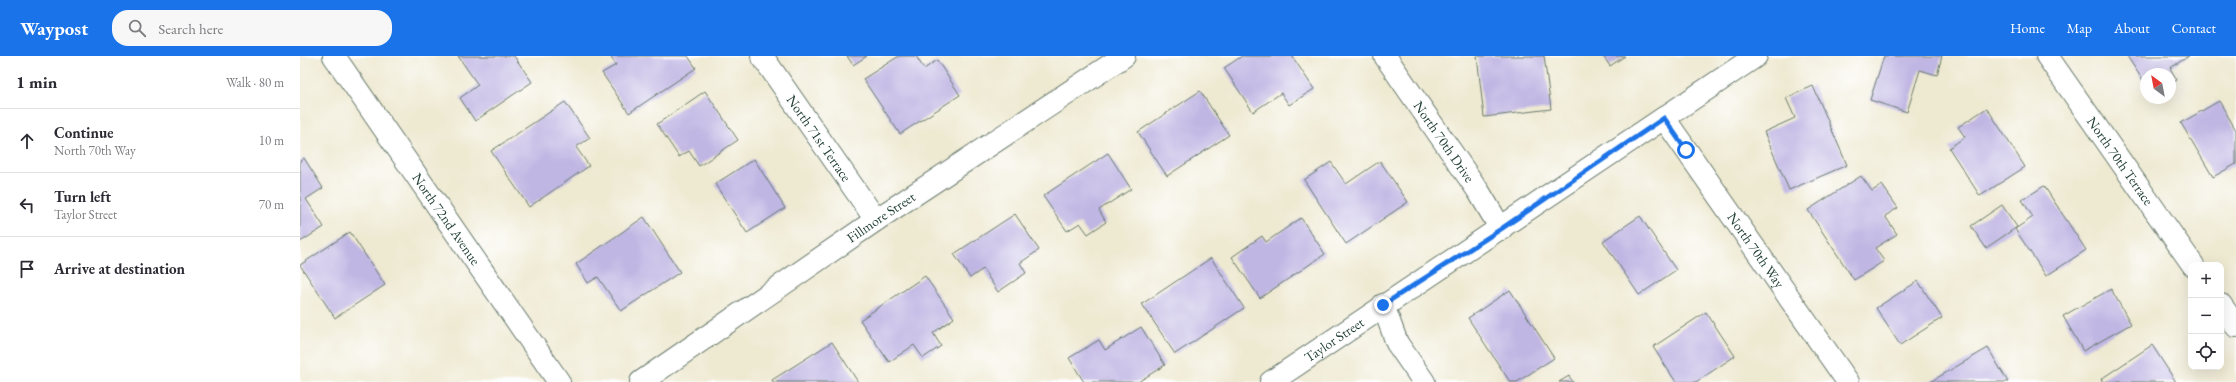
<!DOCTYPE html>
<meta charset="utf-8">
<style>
body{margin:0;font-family:"EB Garamond",serif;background:#f7f7f7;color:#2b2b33}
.controls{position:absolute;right:12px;bottom:12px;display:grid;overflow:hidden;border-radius:8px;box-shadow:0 4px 16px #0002}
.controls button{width:36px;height:36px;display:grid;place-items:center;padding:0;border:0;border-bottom:1px solid #e1e1e2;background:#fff;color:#2b2b33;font:20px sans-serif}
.compass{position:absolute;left:1840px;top:12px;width:36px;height:36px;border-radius:50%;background:#fff;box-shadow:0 4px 16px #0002;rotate:328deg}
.stop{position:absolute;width:12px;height:12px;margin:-9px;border:3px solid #1a73e8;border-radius:50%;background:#fff}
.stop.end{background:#1a73e8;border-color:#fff;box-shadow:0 1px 4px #0008}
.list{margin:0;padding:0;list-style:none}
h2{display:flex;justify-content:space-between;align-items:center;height:52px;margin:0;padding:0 16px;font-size:17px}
h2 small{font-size:13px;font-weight:400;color:#7c7c81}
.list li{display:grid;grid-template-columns:26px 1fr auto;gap:12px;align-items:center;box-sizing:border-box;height:64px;padding:0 16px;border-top:1px solid #e1e1e2}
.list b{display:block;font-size:15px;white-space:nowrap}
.list p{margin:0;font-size:13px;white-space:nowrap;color:#7c7c81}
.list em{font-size:13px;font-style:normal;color:#7c7c81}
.icon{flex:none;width:22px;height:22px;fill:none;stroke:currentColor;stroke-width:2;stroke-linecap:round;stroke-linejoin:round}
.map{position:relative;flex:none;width:1936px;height:326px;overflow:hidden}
header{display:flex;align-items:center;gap:24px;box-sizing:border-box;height:56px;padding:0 20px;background:#1a73e8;color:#fff}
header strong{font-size:19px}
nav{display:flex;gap:22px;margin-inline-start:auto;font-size:14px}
.search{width:280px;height:36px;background:#f7f7f7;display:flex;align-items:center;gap:10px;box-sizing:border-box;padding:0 14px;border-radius:16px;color:#7c7c81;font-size:15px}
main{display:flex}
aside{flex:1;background:#fff}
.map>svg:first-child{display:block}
.building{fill:#bfb6e3}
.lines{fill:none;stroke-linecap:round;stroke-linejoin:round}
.minor-casing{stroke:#67796b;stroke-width:24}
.tertiary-casing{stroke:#67796b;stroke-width:24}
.minor{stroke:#fff;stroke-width:22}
.tertiary{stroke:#fff;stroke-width:22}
.route{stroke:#1a73e8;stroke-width:5}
.labels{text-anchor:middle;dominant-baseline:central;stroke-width:4;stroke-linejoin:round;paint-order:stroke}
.street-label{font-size:14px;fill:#1f3d34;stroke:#fff}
</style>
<header>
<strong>Waypost</strong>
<div class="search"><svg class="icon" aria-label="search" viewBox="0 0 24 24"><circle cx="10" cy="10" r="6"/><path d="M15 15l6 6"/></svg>Search here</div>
<nav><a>Home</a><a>Map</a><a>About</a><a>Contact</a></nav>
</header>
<main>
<aside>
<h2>1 min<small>Walk · 80 m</small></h2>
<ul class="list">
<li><svg class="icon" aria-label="ahead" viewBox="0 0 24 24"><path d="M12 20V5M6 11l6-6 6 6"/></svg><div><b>Continue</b><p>North 70th Way</p></div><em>10 m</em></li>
<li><svg class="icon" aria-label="left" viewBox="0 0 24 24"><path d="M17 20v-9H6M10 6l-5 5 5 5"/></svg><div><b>Turn left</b><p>Taylor Street</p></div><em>70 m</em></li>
<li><svg class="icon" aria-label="arrive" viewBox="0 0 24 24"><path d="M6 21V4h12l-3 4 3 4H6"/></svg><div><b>Arrive at destination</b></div></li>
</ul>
</aside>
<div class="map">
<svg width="1936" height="326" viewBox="0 0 1936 326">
<rect width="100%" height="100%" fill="#fff"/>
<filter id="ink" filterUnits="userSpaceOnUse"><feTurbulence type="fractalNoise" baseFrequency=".025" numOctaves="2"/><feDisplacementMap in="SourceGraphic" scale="8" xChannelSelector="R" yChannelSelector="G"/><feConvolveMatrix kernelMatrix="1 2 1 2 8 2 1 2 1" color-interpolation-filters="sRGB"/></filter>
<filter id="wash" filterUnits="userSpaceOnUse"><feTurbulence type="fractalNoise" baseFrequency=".012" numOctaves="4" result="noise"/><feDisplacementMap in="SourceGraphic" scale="16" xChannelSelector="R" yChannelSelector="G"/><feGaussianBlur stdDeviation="0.9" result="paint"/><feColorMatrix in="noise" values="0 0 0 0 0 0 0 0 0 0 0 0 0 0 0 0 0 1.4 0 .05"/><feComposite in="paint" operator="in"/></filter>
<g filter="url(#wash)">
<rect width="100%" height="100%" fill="#eee9d1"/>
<g id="blocks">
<path class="building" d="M158 0H214L232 26 175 65 160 42 178 29Z
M310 0H388L396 12 329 57 302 17 316 9Z
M547 0H567L553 9Z
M599 0H616L624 13 637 4 660 39 600 78 563 23Z
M942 0H992L1014 33 989 49 981 37 953 56 924 12Z
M1177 0H1244L1251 53 1184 61Z
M1303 0H1325L1310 10Z
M1584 0H1642L1637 19 1620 14 1607 56 1570 44Z
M1827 0H1889L1870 12 1877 24 1870 28V18H1846V29Z
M1513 30 1547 109 1489 134 1464 76 1495 62 1486 42Z
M405 35 438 84 399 110 389 95 379 101 357 68Z
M900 35 929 79 867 120 838 76Z
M1919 45 1936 74V108L1913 121 1881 67Z
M265 46 290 82 276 91 289 110 229 151 191 95Z
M1687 52 1725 111 1680 140 1649 92 1665 81 1658 71Z
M808 97 831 133 799 154 806 166 788 178 780 167 767 175 743 140Z
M4 102 23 132 6 143 24 171 0 186V105Z
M454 103 485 152 447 177 415 128Z
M1080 105 1108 146 1046 188 1004 124 1031 106 1046 128Z
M1561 120 1572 135 1582 129 1598 152 1585 160 1597 178 1575 192 1584 205 1554 224 1508 154Z
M1744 130 1786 194 1746 220 1715 173 1733 161 1722 144Z
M1702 149 1717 171 1686 192 1671 170Z
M715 158 739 194 720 207 726 217 698 236 683 213 670 222 654 198Z
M1340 160 1376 214 1339 239 1303 185Z
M344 161 380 216 321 255 298 221 288 227 276 208Z
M1001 162 1025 198 960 242 932 201 962 180 966 186Z
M50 176 85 229 35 262 0 209Z
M911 202 944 252 875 298 842 248Z
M625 220 654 262 633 277 641 290 623 302 614 289 589 306 560 264Z
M1618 225 1642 262 1600 289 1576 252Z
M1811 233 1831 268 1783 295 1763 260Z
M1210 234 1254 302 1217 326H1210L1168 262Z
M1406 256 1435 300 1396 326H1376L1353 291Z
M841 271 865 309 838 326H784L769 302 799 284 805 294Z
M532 286 558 326H473L472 324Z
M1852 289 1876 326H1803L1801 323Z
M1688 292 1708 326H1630Z
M1269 320 1273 326H1259Z"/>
</g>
</g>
<g filter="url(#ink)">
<use href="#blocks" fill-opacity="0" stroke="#67796b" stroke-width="1"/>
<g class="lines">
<defs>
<g id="minor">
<path id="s1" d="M462 0 576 164"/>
<path id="s2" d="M1085 0 1179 136 1201 173"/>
<path id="s3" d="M1747 0 1893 209"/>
<path id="s4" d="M1364 62 1548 326"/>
<path d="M1083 249 1097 287 1124 326"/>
<path d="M1921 249 1936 270"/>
<path id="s5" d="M341 326 576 164 824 0"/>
<path id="s6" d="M971 326 1456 0"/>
</g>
<g id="tertiary">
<path id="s7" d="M34 0 259 326"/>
</g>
</defs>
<use href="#minor" class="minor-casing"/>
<use href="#tertiary" class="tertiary-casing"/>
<use href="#minor" class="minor"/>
<use href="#tertiary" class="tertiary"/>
</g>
</g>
<g class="lines" filter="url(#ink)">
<path class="route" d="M1083 249 1201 173 1364 62 1386 94"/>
</g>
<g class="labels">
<g class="street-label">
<text stroke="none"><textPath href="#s1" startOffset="100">North 71st Terrace</textPath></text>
<text stroke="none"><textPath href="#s2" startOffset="104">North 70th Drive</textPath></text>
<text stroke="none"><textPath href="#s3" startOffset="128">North 70th Terrace</textPath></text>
<text stroke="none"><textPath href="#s5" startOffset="291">Fillmore Street</textPath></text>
<text stroke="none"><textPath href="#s7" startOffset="198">North 72nd Avenue</textPath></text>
<text stroke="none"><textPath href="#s4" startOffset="161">North 70th Way</textPath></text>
<text stroke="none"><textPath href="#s6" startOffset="76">Taylor Street</textPath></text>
</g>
</g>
</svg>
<div class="controls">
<button>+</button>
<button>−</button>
<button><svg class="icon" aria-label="locate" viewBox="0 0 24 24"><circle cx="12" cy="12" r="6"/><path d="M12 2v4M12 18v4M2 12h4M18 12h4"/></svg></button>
</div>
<svg class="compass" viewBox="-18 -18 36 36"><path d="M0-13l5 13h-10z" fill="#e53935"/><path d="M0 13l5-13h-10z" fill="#7c7c81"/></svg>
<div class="stop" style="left:1386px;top:94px"></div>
<div class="stop end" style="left:1083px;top:249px"></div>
</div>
</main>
